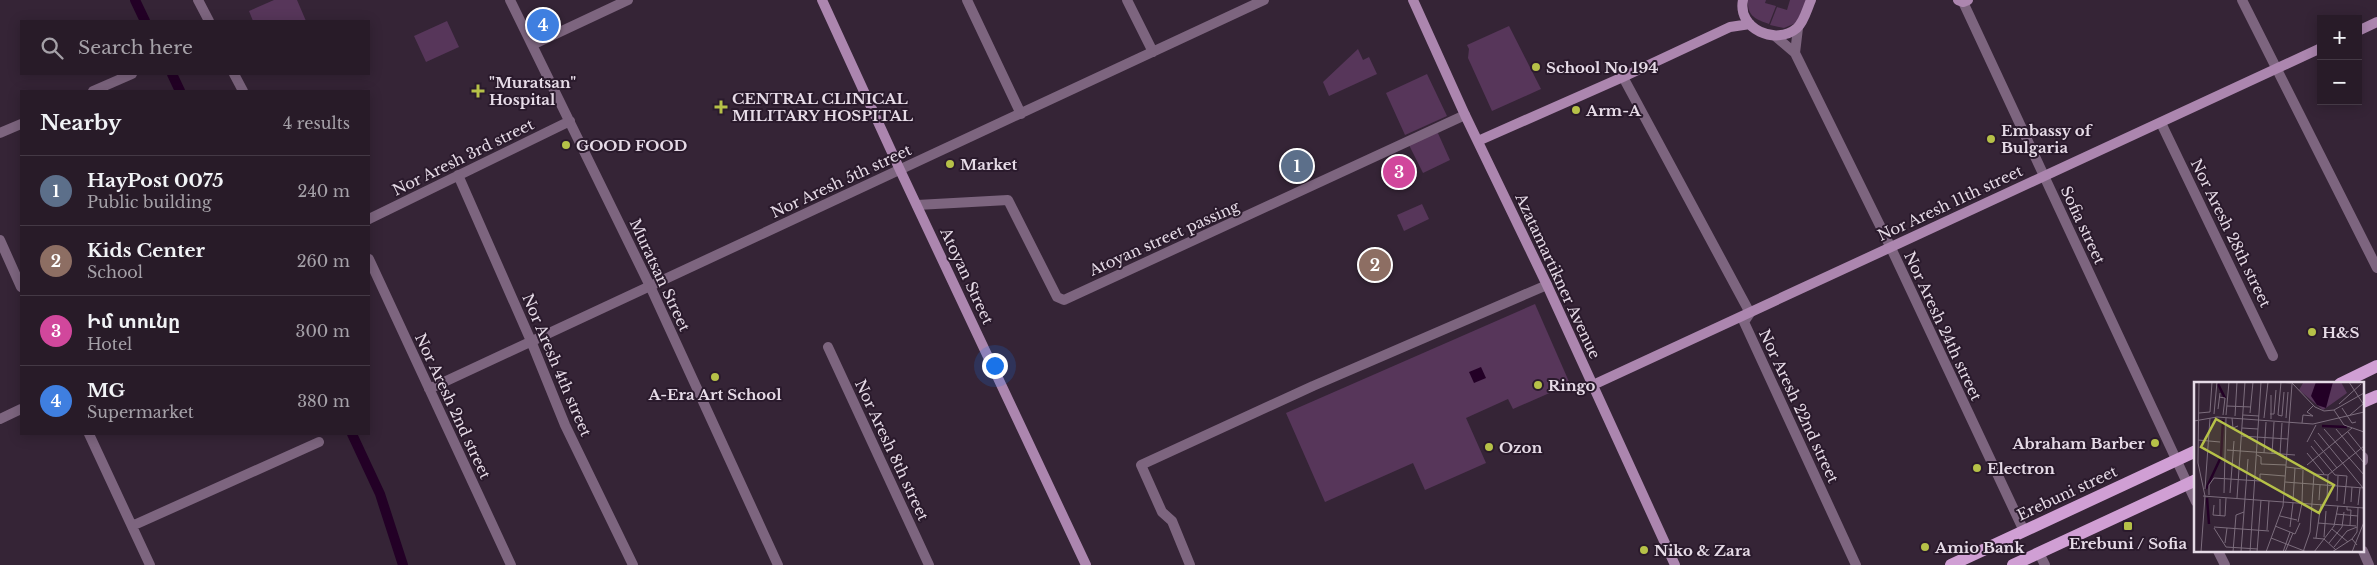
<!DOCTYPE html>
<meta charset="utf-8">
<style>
body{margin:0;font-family:"Libre Baskerville","Noto Sans Armenian",serif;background:#302430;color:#f1f3f6}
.controls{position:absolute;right:15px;top:15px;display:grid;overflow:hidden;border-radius:0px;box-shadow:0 2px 12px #0003}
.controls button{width:45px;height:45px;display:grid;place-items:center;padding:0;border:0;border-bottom:1px solid #443945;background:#281b28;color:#f1f3f6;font:25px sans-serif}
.you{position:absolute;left:994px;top:365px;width:18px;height:18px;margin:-12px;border:4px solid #fff;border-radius:50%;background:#1a73e8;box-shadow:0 0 0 8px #1a73e833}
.badge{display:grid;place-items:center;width:32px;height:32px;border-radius:50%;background:#0b8043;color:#fff;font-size:16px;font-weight:700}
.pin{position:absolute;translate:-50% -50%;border:2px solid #fff;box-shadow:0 1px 5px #0006}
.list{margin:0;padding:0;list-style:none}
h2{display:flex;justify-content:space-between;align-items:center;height:65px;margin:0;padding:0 20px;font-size:21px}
h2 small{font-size:16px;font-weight:400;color:#a5a1a8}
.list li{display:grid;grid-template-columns:32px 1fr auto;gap:15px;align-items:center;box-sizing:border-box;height:70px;padding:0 20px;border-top:1px solid #443945}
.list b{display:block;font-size:19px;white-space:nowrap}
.list p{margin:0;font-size:16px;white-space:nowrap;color:#a5a1a8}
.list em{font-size:16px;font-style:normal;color:#a5a1a8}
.icon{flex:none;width:28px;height:28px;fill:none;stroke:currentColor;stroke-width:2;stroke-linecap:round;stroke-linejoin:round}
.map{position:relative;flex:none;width:2377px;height:565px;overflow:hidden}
.search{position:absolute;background:#281b28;box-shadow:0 2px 12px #0003;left:20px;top:20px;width:350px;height:55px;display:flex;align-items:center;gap:12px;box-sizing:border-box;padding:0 18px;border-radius:0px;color:#a5a1a8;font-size:19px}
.panel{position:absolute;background:#281b28;box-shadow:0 2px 12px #0003;left:20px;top:90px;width:350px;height:345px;border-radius:0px}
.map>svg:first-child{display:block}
.green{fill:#57365a}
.water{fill:#230026}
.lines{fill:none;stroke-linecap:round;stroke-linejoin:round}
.canal{stroke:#230026;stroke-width:10}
.street{stroke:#7d657f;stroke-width:10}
.secondary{stroke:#ac86af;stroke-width:10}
.primary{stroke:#d09fd4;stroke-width:12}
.poi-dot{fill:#b6c148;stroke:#2a1a2c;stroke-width:2}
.labels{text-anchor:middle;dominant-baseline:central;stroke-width:4;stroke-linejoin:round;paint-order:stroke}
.poi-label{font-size:15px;font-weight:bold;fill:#e6dbe7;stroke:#2a1a2c;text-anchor:start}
.street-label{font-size:15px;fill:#e6dbe7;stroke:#2a1a2c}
.inset-river{fill:none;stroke:#230026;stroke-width:2.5}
.inset-road{fill:none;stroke:#7c6d7d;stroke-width:1}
.view{fill:#b6c148;fill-opacity:0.15;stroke:#b6c148;stroke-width:2.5}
.inset-edge{fill:none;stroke:#e6dbe7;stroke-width:2.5}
</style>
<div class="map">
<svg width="2377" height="565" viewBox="0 0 2377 565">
<rect width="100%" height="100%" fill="#352436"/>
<path class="green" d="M274 0H297L306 21H253L249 11Z
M1748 0H1766L1765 3 1776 6 1769 24C1755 19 1747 16 1748 0Z
M1790 0H1807L1796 23 1784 28 1770 25 1777 7 1787 10Z
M447 21 459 47 426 62 414 36Z
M1509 26 1541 89 1492 111 1468 58 1469 49 1467 45Z
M1358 49 1363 60 1369 57 1377 74 1329 96 1323 82Z
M1427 74 1447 116 1405 135 1386 93Z
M1437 131 1450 160 1423 173 1409 145Z
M1422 204 1429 219 1404 231 1397 215Z
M1535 304 1570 384 1513 409 1508 399 1466 418 1486 463 1425 490 1413 463 1325 502 1286 413Z"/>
<path class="water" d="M1481 367 1486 378 1474 383 1469 372Z"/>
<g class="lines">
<path class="canal" d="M135 0 145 21
M172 74 180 91
M352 434 380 494 403 565"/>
<path class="street" d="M198 0 209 21
M510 0 650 286 778 565
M967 0 1021 114
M1127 0 1153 52
M2242 0 2377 268
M1963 2 2196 502
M1775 36 1795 53 1891 248 2024 531
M532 45 628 0
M1795 53 1798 28
M234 74 243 91
M1623 77 1750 313 1744 322 1856 565
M93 91 132 74
M2161 123 2273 356
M0 133 21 124
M458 175 531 341 565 425 633 565
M917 205 1008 200 1057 297 1064 300 1465 115
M369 219 570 121
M0 240 21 287
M369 259 511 565
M828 347 929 565
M429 389 1264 0
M0 419 21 409
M89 434 150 565
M2363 457V461
M132 526 319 442
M2218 551 2225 565
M2363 551 2369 565
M2039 553 2045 565
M1190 565 1172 521 1162 512 1141 465 1313 386 1547 285"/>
<path class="secondary" d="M822 0 900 170 1086 565
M1413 0 1465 115 1547 285 1675 565
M1743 0C1737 29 1776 46 1797 28 1804 22 1807 9 1811 0
M1958 0 1963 2 1968 0
M2358 31 2377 22
M1478 141 1623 77 1730 27 1750 24
M1593 385 2321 48"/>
<path class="primary" d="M2340 384 2377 366
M2363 402 2377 396
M1951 565 2196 451
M2013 565 2196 480"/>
</g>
<g class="poi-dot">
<circle cx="1536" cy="67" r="5"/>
<path d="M475.5 83.5h5v5h5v5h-5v5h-5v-5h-5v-5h5z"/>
<path d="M718.5 99.5h5v5h5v5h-5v5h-5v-5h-5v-5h5z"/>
<circle cx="1576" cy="110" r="5"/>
<circle cx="1991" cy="139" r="5"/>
<circle cx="566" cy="145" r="5"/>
<circle cx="950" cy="164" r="5"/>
<circle cx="2312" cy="332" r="5"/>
<circle cx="715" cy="377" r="5"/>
<circle cx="1538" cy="385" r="5"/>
<circle cx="2155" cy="443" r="5"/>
<circle cx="1489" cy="447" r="5"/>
<circle cx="1977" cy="468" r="5"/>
<rect x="2123" y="521" width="10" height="10" rx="2.5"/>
<circle cx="1925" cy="547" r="5"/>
<circle cx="1644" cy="550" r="5"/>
</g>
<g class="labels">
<g class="poi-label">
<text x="1546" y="67">School No 194</text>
<text x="489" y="82">"Muratsan"<tspan x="489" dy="17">Hospital</tspan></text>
<text x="732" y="98">CENTRAL CLINICAL<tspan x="732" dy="17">MILITARY HOSPITAL</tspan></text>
<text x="1586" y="110">Arm-A</text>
<text x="2001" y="130">Embassy of<tspan x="2001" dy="17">Bulgaria</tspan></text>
<text x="576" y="145">GOOD FOOD</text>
<text x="960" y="164">Market</text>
<text x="2322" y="332">H&amp;S</text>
<text x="1548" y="385">Ringo</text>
<text x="715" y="394" text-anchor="middle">A-Era Art School</text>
<text x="2145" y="443" text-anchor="end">Abraham Barber</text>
<text x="1499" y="447">Ozon</text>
<text x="1987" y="468">Electron</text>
<text x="2128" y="543" text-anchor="middle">Erebuni / Sofia</text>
<text x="1935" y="547">Amio Bank</text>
<text x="1654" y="550">Niko &amp; Zara</text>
</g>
<g class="street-label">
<text transform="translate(463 157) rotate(-26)">Nor Aresh 3rd street</text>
<text transform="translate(841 181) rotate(-25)">Nor Aresh 5th street</text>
<text transform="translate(1950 203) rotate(-25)">Nor Aresh 11th street</text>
<text transform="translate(2083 225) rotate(65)">Sofia street</text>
<text transform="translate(2231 233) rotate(64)">Nor Aresh 28th street</text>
<text transform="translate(1164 238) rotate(-24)">Atoyan street passing</text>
<text transform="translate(660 275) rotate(65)">Muratsan Street</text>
<text transform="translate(967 276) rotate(65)">Atoyan Street</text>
<text transform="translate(1558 276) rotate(65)">Azatamartikner Avenue</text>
<text transform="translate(1943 326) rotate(65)">Nor Aresh 24th street</text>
<text transform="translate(557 365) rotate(67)">Nor Aresh 4th street</text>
<text transform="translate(453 406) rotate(65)">Nor Aresh 2nd street</text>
<text transform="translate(1799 406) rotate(65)">Nor Aresh 22nd street</text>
<text transform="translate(892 450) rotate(65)">Nor Aresh 8th street</text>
<text transform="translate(2067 493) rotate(-25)">Erebuni street</text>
</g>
</g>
<g transform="translate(2194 382)">
<rect width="170" height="170" fill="#352436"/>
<path d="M147 0 153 11 129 28 105 8 109 1Z" fill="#57365a"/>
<path d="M122 0H139L132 26 123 23 117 14Z" fill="#230026"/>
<path class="inset-river" d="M24 2 31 16M128 44 153 45M12 107 27 75 29 38M13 116 15 142"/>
<path class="inset-road" d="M5 0 4 81 11 114 7 170M84 0 98 1 121 25 130 29 140 28 150 43 170 50M87 0 84 33 88 34M155 0 170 23M25 15 31 16 29 33M145 22 167 2M33 24 57 25M148 26 158 41 162 40M24 27 26 11M140 28 170 11M5 31 16 30 18 0M56 31 59 0M20 32 23 0M76 32H80L82 8M32 33 35 0M49 33 65 34M156 33 169 22M41 34 43 0M88 34 90 10M38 36 39 46 44 44M70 36 74 0M92 36 94 10M77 37V13M0 39 23 35 119 42 170 30M108 41 109 33 119 34 113 30 120 23M48 46 64 47M130 47 170 93M142 47 170 81M154 50 170 70M124 51 169 106M47 54 94 57M4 58 26 60M120 58 143 86M113 60 122 43M117 64 141 93 153 94 150 122M33 68 101 73M70 71 72 40M113 71 130 92M78 72 80 40M86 72 88 41M63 73 67 75V82L92 83M113 83 158 46M92 85 109 87M120 92 134 93 170 64M91 100 170 106M11 107 16 36M30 111 32 36M36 111 40 59M15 113V103L20 96 66 99V92L91 94M9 114 170 126M43 116 51 0M133 117 134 93M125 118 126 103M99 119 101 86M143 119 144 94M108 120 109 88M157 120 158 105M20 123 19 133 31 134 32 116M164 123 166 106M153 125V128H157L156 143M142 132 164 134M26 134V117M86 134 103 138M104 140 108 121M124 141 162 144M81 144 101 152 106 141M20 145 75 149M96 145 99 121M20 146 32 165 64 167M138 147 154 160M73 148 75 119M130 155 132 129M77 156 113 170M119 156 130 157 142 168M122 156 127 122M31 161 33 146M135 161 148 145 150 130M163 163 158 157 163 150 164 126M140 165 153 149 163 145M39 170 42 133 50 130M47 170 54 77M56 170 67 0M63 170 67 118M72 170 89 124 98 2M89 170 96 150M91 170 99 151M109 170 116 150 120 92M120 170 140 144 144 124M138 170 158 157M158 170 170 140"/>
<path class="view" d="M22 37 140 103 125 131 7 65Z"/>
<rect width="170" height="170" class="inset-edge"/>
</g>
</svg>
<div class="controls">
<button>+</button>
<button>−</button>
</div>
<div class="you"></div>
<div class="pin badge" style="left:1297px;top:166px;background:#5c6f8a">1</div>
<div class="pin badge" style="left:1375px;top:265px;background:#8d6e63">2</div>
<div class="pin badge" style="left:1399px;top:172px;background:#d1479c">3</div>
<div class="pin badge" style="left:543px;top:25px;background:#3f7fe0">4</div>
<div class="search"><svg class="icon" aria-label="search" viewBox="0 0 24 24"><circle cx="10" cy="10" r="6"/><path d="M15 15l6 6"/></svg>Search here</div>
<section class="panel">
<h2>Nearby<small>4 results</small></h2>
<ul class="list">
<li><span class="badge" style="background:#5c6f8a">1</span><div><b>HayPost 0075</b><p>Public building</p></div><em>240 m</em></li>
<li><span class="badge" style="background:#8d6e63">2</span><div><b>Kids Center</b><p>School</p></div><em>260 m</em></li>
<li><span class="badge" style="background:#d1479c">3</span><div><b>Իմ տունը</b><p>Hotel</p></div><em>300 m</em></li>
<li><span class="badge" style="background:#3f7fe0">4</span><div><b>MG</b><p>Supermarket</p></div><em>380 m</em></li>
</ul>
</section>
</div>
